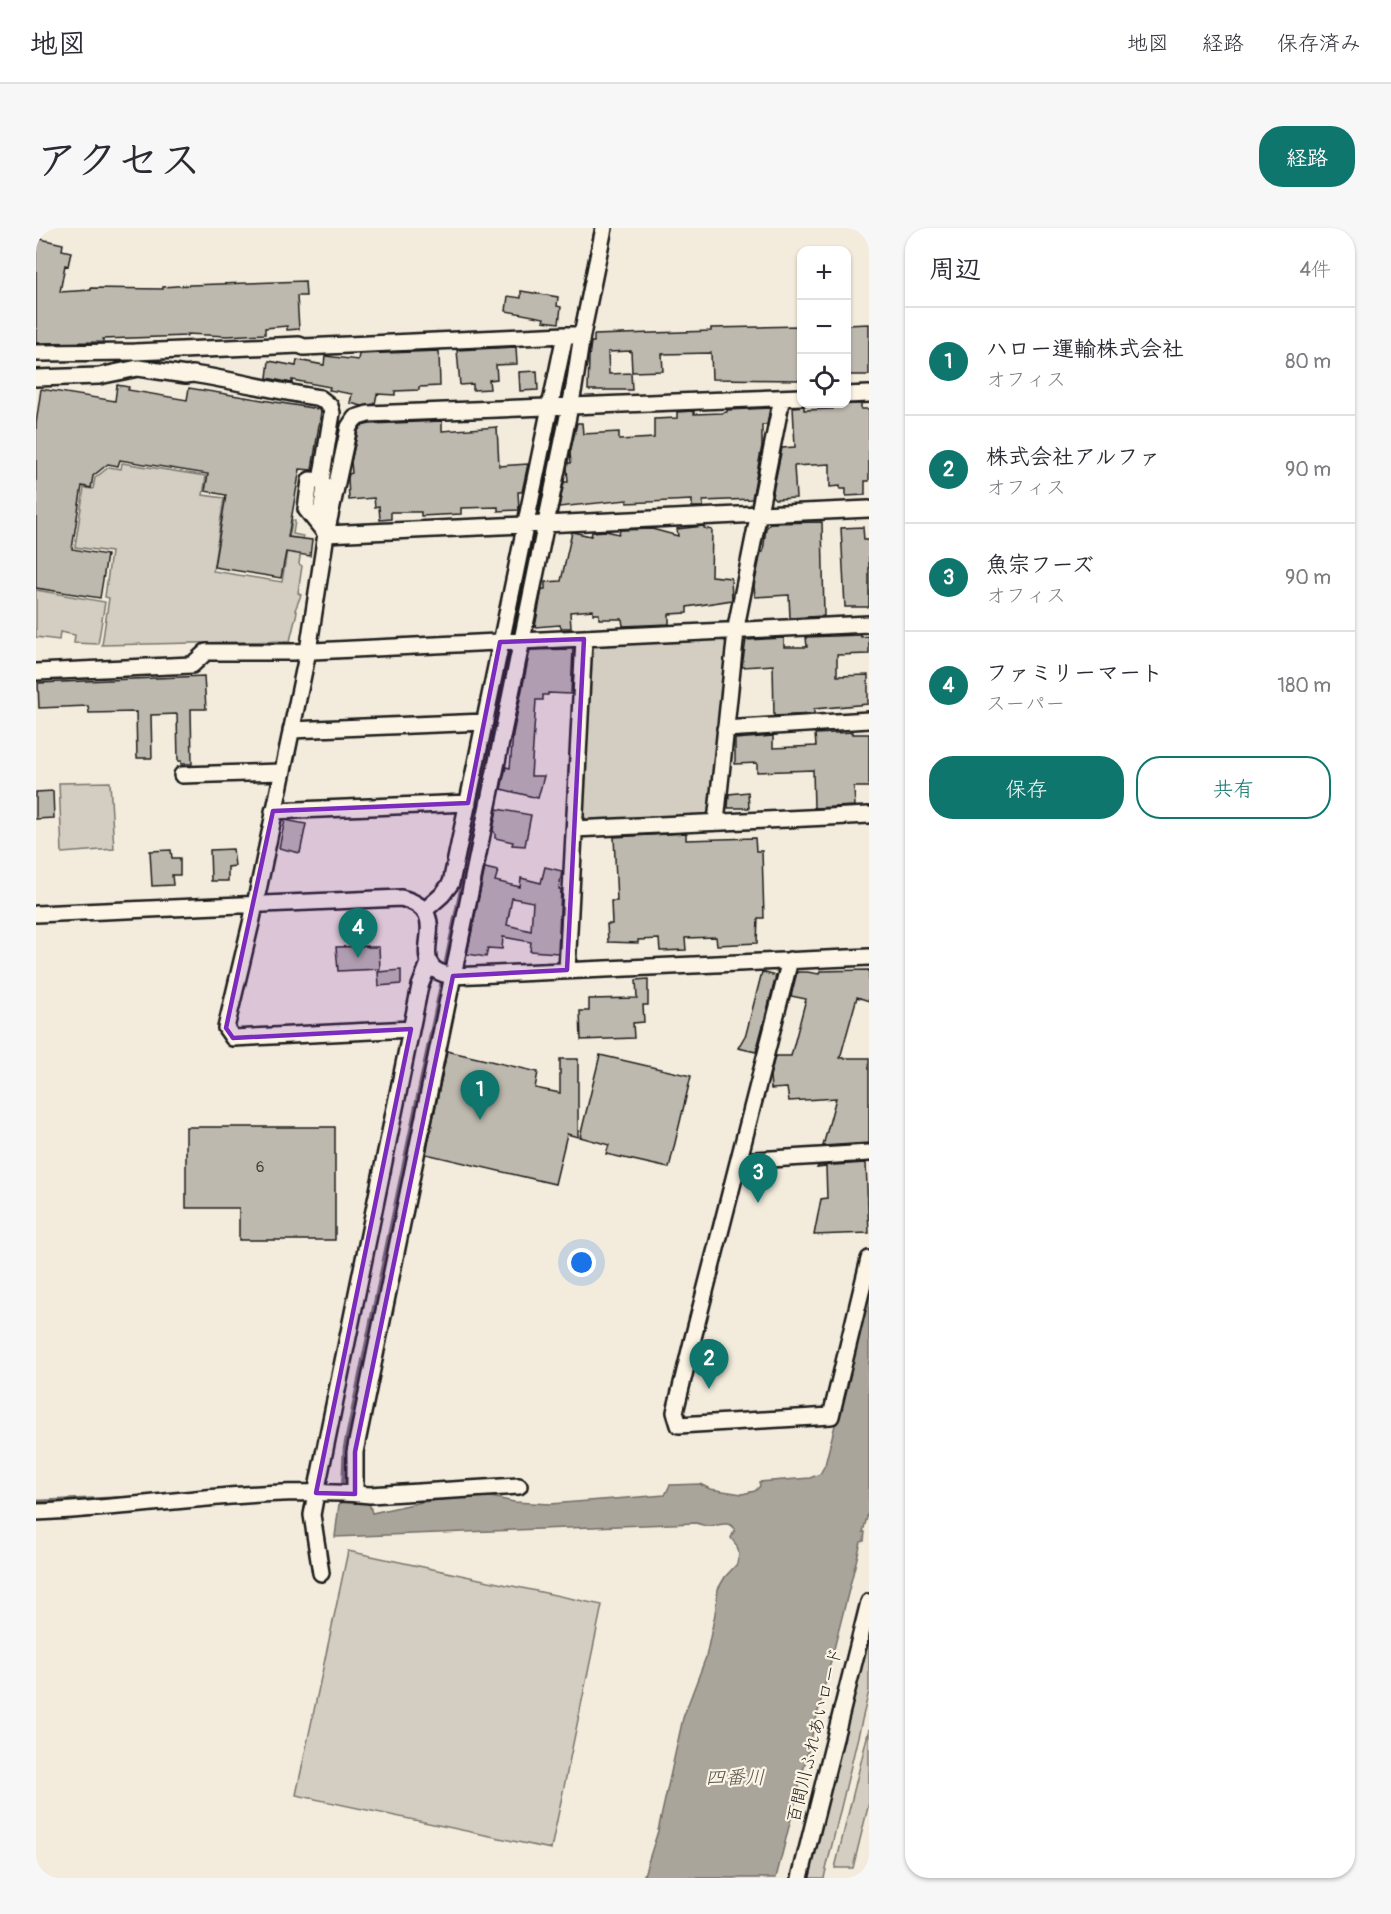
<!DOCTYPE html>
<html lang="ja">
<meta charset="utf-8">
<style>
body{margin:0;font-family:Pangolin,"Klee One",sans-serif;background:#f7f7f7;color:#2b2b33}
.controls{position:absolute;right:18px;top:18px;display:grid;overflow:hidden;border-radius:12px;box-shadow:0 2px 4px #0004}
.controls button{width:54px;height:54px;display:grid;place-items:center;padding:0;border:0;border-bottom:2px solid #e1e1e2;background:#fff;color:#2b2b33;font:30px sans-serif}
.you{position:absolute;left:546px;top:1035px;width:21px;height:21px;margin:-15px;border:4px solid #fff;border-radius:50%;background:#1a73e8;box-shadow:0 0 0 9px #1a73e833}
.badge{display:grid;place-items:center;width:39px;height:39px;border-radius:50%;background:#0f766e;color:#fff;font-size:20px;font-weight:700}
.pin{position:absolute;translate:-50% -50px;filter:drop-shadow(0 2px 3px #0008)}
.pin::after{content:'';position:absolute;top:32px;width:21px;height:18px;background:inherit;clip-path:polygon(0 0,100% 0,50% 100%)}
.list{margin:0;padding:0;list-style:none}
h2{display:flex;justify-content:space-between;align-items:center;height:78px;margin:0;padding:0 24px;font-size:26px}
h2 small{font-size:20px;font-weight:400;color:#7c7c81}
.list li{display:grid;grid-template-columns:39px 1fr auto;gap:18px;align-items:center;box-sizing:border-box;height:108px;padding:0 24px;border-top:2px solid #e1e1e2}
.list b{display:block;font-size:22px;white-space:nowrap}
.list p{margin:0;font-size:20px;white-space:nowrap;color:#7c7c81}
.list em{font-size:20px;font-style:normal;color:#7c7c81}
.actions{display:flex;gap:12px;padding:18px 24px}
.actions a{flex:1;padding:14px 0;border:2px solid #0f766e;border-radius:24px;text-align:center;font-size:21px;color:#0f766e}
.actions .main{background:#0f766e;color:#fff}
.icon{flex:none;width:33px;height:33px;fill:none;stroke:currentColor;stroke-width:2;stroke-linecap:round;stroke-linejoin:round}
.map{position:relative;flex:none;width:833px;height:1650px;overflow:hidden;border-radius:24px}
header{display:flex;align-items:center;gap:36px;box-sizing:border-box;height:84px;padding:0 30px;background:#fff;border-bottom:2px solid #e1e1e2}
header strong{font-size:28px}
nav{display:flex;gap:33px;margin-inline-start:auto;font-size:21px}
.intro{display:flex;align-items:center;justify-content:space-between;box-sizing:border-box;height:144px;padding:0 36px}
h1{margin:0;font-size:42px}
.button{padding:15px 27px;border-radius:24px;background:#0f766e;color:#fff;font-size:21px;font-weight:700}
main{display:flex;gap:36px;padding:0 36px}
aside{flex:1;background:#fff;border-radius:24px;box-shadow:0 2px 4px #0004}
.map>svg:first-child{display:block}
.green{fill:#d3cec1;stroke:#78756e;stroke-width:1.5}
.water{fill:#aaa59b;stroke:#716e68;stroke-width:1.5}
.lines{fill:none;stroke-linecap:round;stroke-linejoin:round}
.stream{stroke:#716e68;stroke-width:4.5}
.building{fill:#beb9ae;stroke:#1c1c1c;stroke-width:1.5;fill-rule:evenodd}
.minor-casing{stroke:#1c1c1c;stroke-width:20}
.minor{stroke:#fcf5e5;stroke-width:15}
.marked{fill:#7b2cbf;fill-opacity:0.2;stroke:#7b2cbf;stroke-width:4.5;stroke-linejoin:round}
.labels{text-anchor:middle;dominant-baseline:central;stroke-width:4.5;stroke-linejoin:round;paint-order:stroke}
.number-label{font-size:15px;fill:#444340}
.street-label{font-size:18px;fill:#1c1c1c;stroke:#fcf5e5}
.water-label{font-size:20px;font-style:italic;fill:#55534f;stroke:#fcf5e5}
</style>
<header>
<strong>地図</strong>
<nav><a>地図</a><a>経路</a><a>保存済み</a></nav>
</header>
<div class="intro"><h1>アクセス</h1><a class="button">経路</a></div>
<main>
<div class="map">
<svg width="833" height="1650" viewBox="0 0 833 1650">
<rect width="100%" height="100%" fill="#f3ecdd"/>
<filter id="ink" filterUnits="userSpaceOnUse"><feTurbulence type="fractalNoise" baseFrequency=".0167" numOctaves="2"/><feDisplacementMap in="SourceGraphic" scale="12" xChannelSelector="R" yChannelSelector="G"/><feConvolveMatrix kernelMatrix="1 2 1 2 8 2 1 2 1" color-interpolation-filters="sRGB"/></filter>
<g filter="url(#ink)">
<path class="green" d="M86 235 170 248 167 267 188 270 177 343 246 354 256 292 259 293 257 306 267 308 263 336 266 338 262 365 265 367 259 382 261 384 254 413 66 417 73 370 69 369 75 324 39 319 48 260 57 261 59 250 73 239 85 241Z
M0 362 69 374 62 416 38 415 39 407 24 404 23 412 0 409Z
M685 409 691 416 674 577 672 584 667 588 553 593 546 587 554 422 559 415Z
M74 554 78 621 26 625 23 555Z
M312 1323 566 1377 515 1621 260 1567Z
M833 1396V1463L788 1650H769Z
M833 1501V1575L817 1640H799Z"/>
<path class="water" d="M833 1061V1282L827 1304H829L828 1313 825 1314 740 1650H607L622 1603 647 1490 670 1429 679 1386 682 1361 689 1349 701 1336 703 1327 701 1318 695 1310 699 1301C692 1291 681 1299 670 1298 667 1297 663 1296 660 1295L299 1309 303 1276 312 1272 332 1271 336 1285 386 1274 446 1267 478 1274 514 1276 629 1267 634 1257 664 1256 674 1261 706 1266 719 1263 724 1258 723 1254 774 1250 784 1246 789 1237Z"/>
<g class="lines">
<path class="stream" d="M478 409 560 0
M307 1262 309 1220 476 417
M0 1274 93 1270"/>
</g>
<path class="building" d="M0 10 27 16 26 22 35 24 32 38 29 37 24 64 55 62V60L127 61V59L154 57 269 53 270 68H261L263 101 251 102V98L229 100V106L191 108 151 106V108L67 111V114L0 115Z
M485 63 522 69 521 78 525 79 523 95 507 93 508 90 470 83 472 68 485 70Z
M833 96V147H810V97Z
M764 98 765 152 676 151 675 125 626 126 627 143 596 144 595 123 572 124 573 146 595 145 596 162H552L553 129 555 114H558V107L675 103V100Z
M480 119 481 136 460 137 461 151 453 152 454 161 437 162V156L424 157 421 122Z
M403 123 404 158 383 159V162L359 163V167L341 166 339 176 326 178 314 175 316 166 293 162 294 159 256 152V155L231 150 233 133 260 138 261 132 288 137 289 128 322 132 323 126Z
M501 143 502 162 484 163 483 144Z
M81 157 93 159 92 162 151 172 153 160 282 181 285 184 276 242 264 241 252 309 276 312 274 328 250 324 245 350 178 339 190 267 169 263 172 246 84 232 82 238 72 236 57 248 55 260 46 258 36 321 71 327 64 370 0 360V196L5 161 79 173Z
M797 176H825V181H833V253H829V267L810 268V261H804V258L794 259V236L758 238 760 270 739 271 736 268 746 220 759 219 757 179 768 178V182L797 181Z
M734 180 731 197H726V218L716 271 667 273V279H656V272L591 275V272L523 279 528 254H532L531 240 532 235H535L534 225 541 195H546L547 206 583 204V212L618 210V191L641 190V184L658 183V186L686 185 691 184V182Z
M406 193V203L461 199 463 238 492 236 486 264H482L483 282 462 283V279L425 280V286L385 288V284H355V291L344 292 343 278 339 279 338 270 313 272 312 250 313 246 316 245 315 234 322 203 325 198 334 196Z
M786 294 788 388 754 390 753 367 719 369 718 358 725 324H727L730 300 735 295Z
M668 298V300L676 302 675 348 695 350 696 372 651 379V385L633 386V396L587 398 586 391H563V386H557V382L534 384 535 400H525L524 397 499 399 506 361H509V354L525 353 536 304 555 308 556 304 570 303 583 306 584 302 616 301 642 308 641 301Z
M827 299 828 312H833V379H809L805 300Z
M825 407V409L833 408V426L801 427V448L832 447V476L778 481V486L738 488 737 437 706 439 710 412 748 410V419H771L770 409Z
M537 421 535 466 512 465V467H507V472H500L495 548H508L502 570 465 561 470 539 474 540 477 506 494 422Z
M168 448 170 481H155L156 536H145V533H142L141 486 115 487 116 530H101L100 484 53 485 52 478 3 480 2 455Z
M817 504V506H833V559H818L819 578 778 580 777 542 721 544V535L699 536V511L737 508V520L780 518 779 506Z
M17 563 18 590 0 591V564Z
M712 564 713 580H692L693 566Z
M461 581 495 587 489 618 476 617 477 614 459 610V606L457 602Z
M249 592 270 596 264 625 243 620Z
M650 605V612L719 610 720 623H726L728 690H722L721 715 681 717 680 709 649 710 650 722 624 723 623 711 602 712V715L572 714 571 696H576L575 673H581L578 609Z
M197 621 199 638 192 639V653H175L174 622Z
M135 622 136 630H144V647H136L137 657 116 658 114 623Z
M509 639 526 643 523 661H525L522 725 494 723 495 714 467 709 466 721 452 720 450 729 431 726 449 640 462 643 459 653 484 659 485 650 505 655ZM476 670 497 674 495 703 471 697Z
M332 718V719H343L344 741 302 743 300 719Z
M365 742V756L343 758 342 744Z
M833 742V773L821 769 804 830H833V915L787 918 800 870 753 873 751 860 735 861 734 848 739 828H755L770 771 755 768 761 744H771L783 746 784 743Z
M726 744 740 748 720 824 702 820 710 806Z
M612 751V777H607L608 794 597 795 598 810 545 812 544 783H553V771L601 770 600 752Z
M411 823 502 844 499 860 524 865V831H542V909L531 906 519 956 390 926Z
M564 827 655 848 633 940 570 926 573 917 544 909Z
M150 899H299V1012H203V980H150Z
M830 935 833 1005 778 1007 785 971 791 970 790 939 781 940 782 938Z"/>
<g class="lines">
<defs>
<path id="minor" d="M0 125 99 124 263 117 268 119 529 107
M0 150 63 148 102 140 150 147 157 146C200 153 241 163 284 170L294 178 296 185 285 253 289 259 284 291
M810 167 833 166
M285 253 274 252 270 281 290 306 833 281
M0 444 156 437 170 424H257L833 396
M689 501 833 492
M255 502 449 494
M146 547 246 544
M237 583 432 575
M680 594 701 394 746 170
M538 601 833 587
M388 683 406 667 415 655 529 107H546
M0 686 365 670C427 686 359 739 417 748L833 729
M754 732 656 1114 639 1184 643 1197 795 1188 833 1031
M531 742 548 411
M375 801 197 810 190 800 216 691 272 423 290 306 313 199 319 190 332 186 766 169
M703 933 833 925
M319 1266V1224L538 159 546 107 568 0
M0 1284C110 1280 225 1257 334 1267L483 1258
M285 1345 276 1287 280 1265 384 758 393 735
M764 1650 833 1374"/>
</defs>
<use href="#minor" class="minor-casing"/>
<use href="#minor" class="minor"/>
</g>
</g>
<path class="marked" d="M548 411 531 742 417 748 319 1224V1266L280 1265 375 801 197 810 190 800 237 583 432 575 464 414Z"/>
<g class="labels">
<g class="number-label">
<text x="224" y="939">6</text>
</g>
<g class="street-label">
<text transform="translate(779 1507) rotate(-76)">百間川ふれあいロード</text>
</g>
<g class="water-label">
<text x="699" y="1549">四番川</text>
</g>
</g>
</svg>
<div class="controls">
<button>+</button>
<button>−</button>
<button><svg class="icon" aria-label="locate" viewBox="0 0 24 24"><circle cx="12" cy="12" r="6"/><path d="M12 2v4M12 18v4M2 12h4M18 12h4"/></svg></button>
</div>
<div class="you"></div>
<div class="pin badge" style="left:444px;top:892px">1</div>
<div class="pin badge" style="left:673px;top:1161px">2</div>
<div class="pin badge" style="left:722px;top:975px">3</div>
<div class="pin badge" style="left:322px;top:730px">4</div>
</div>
<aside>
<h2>周辺<small>4件</small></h2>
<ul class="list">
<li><span class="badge">1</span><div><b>ハロー運輸株式会社</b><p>オフィス</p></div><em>80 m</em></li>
<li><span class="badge">2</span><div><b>株式会社アルファ</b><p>オフィス</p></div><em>90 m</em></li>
<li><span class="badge">3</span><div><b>魚宗フーズ</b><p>オフィス</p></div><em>90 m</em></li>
<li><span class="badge">4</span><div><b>ファミリーマート</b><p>スーパー</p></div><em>180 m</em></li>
</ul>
<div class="actions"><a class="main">保存</a><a>共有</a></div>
</aside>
</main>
